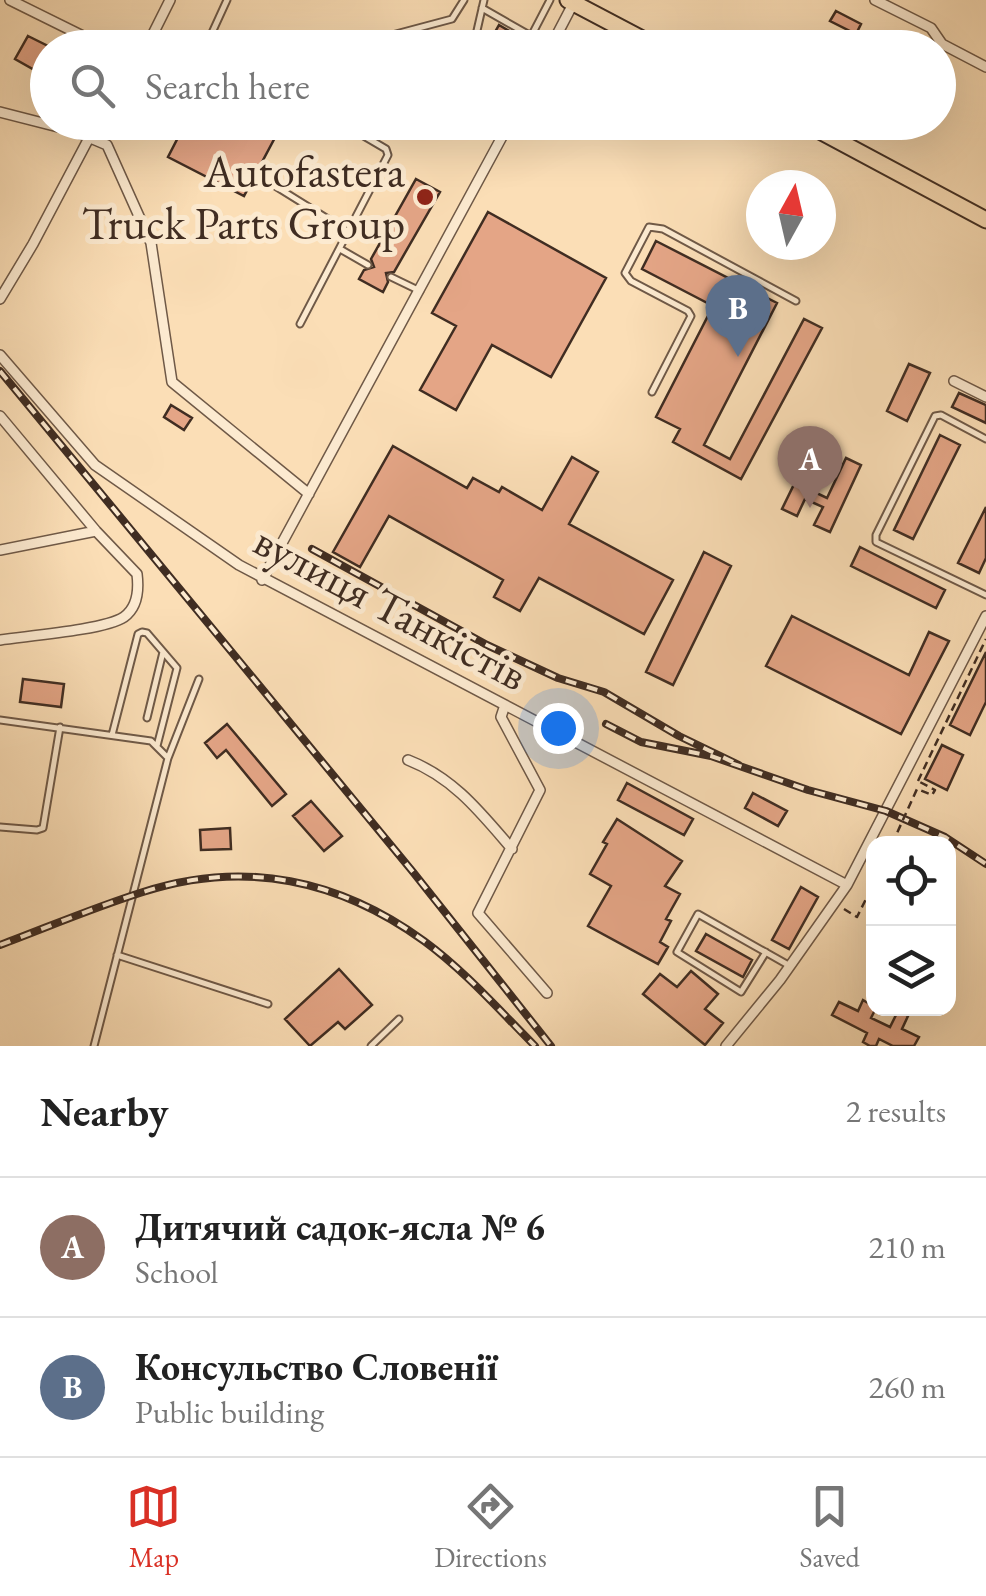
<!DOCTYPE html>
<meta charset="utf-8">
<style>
body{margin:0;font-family:"EB Garamond",serif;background:#f6f6f6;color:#222}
.controls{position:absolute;right:30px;bottom:30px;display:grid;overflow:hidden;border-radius:20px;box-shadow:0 10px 40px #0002}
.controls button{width:90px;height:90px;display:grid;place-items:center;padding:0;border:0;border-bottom:2px solid #e0e0e0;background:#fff;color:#222;font:50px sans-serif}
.compass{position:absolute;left:746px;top:170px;width:90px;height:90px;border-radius:50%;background:#fff;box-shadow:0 10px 40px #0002;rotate:8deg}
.you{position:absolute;left:558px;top:728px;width:35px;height:35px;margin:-25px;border:8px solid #fff;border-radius:50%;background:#1a73e8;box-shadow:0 0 0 15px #1a73e833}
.badge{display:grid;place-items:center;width:65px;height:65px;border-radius:50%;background:#d93025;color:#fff;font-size:32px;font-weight:700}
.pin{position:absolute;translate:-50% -82px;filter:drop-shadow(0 2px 5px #0008)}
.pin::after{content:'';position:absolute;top:52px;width:35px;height:30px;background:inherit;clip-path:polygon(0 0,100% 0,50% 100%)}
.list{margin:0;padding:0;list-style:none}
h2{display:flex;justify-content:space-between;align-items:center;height:130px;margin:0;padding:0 40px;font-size:42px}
h2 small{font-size:32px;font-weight:400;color:#767676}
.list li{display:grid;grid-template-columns:65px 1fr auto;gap:30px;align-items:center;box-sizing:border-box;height:140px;padding:0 40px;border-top:2px solid #e0e0e0}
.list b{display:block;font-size:38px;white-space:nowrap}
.list p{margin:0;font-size:32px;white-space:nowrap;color:#767676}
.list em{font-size:32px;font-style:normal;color:#767676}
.icon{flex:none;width:55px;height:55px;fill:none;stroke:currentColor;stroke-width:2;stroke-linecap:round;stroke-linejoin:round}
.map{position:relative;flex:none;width:986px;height:1046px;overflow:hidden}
.search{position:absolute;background:#fff;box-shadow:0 10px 40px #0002;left:30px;right:30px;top:30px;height:110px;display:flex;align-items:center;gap:25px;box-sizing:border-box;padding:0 35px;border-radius:55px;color:#767676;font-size:38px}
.sheet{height:410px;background:#fff}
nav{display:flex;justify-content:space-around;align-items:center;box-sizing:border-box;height:140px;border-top:2px solid #e0e0e0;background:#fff;font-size:28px;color:#767676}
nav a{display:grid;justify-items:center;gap:5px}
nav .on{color:#d93025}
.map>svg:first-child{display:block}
.building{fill:#e4a586;stroke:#402d22;stroke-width:2.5}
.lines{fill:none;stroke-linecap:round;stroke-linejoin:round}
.service-casing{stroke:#6f5947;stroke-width:9}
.minor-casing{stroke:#6f5947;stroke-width:12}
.primary-casing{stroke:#402d22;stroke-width:19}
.path{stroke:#402d22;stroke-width:2.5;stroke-dasharray:8 5;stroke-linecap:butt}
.service{stroke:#fcead0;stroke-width:5}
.minor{stroke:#fcead0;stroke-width:9}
.primary{stroke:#fbdeb6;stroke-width:15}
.rail-casing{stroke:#402d22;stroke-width:8}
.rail{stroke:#fcead0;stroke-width:4;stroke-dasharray:11;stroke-linecap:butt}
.path-bridge{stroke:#402d22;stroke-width:2.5;stroke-dasharray:8 5;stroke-linecap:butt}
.poi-dot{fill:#8f2418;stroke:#fcead0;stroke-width:4}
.labels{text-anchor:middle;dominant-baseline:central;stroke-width:10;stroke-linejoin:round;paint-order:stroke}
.poi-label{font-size:45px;fill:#402d22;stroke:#fcead0;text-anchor:end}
.street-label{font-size:45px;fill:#402d22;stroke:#fcead0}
</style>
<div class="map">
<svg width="986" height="1046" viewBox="0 0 986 1046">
<rect width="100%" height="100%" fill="#fbdeb6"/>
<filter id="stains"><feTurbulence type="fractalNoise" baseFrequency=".002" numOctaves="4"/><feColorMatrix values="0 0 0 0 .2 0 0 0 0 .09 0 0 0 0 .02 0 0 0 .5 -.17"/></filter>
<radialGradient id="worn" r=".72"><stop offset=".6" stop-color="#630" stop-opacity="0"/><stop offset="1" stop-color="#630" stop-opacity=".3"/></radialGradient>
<path class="building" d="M836 11 861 24 856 34 830 21Z
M499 25 516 35 508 47 503 44 501 48H486Z
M28 36 48 46V54L38 72 15 59Z
M186 122H265L279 130 244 196 168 157Z
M416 179 440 192 394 272 386 273 388 282 383 292 359 279 364 270 374 267 371 259Z
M488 212 606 278 551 377 492 345 456 410 420 390 456 326 432 313Z
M656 241 777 303 704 445 730 459 804 319 822 328 741 479 673 442 680 429 656 417 713 306 642 269Z
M909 364 930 373 907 421 887 411Z
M959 393 986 405V423L952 407Z
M171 405 192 418 184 430 164 417Z
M940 435 960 445 913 539 894 530Z
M393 446 467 488 473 478 499 492 502 487 542 510 572 457 598 472 569 524 673 580 644 634 539 578 520 611 494 597 503 580 389 516 360 567 333 552Z
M846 458 861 465 830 532 814 525 823 507 805 499 797 516 782 509 802 468 817 475 810 490 827 498Z
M986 507V558L979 573 958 563Z
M860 547 945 590 936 608 851 566Z
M704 552 731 566 673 685 646 672Z
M792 616 909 675 929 632 949 641 901 734 766 666Z
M986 652V702L970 735 950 725Z
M23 679 64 684 61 707 20 702Z
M227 724 286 794 272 806 226 750 217 758 205 743Z
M942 745 963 755 947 790 925 779Z
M627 783 693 819 684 835 618 800Z
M753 793 787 811 778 826 745 808Z
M311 801 342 836 324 851 293 816Z
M617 819 682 861 665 886 680 894 666 919 671 921 660 942 668 947 658 964 588 926 611 886 590 874 607 844 603 842Z
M230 828 231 849 201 850 200 830Z
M801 887 818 897 789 949 772 940Z
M706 934 752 960 743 977 696 951Z
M339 969 372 1005 345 1029 338 1022 310 1046 285 1019Z
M691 971 718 994 705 1009 723 1023 705 1045 643 994 660 974 677 987Z
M863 1000 876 1008 871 1018 890 1027 898 1011 908 1016 902 1029 919 1037 914 1046H893L879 1039 876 1046H870L863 1042 867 1033 832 1015 839 1002 858 1011Z"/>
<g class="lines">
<defs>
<path id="service" d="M482 8 531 36
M392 35 452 19 464 0
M205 48 227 0
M473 48 484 0
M525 48 550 0
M267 181 349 232
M340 249 368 265
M391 277 420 291
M300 324 388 155 386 149 340 122
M652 392 691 316 688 311 631 281 625 273 649 227 663 229 796 301
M986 439 941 415 935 416 876 535V542L986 595
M147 718 163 652
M0 720 151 741 168 758 94 1046
M112 735 138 634 142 632 147 633 177 668 157 746
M168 758 199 679
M0 827 37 830 43 828 60 727
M766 952 741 992 677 952 698 914 790 966
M117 955 268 1004
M371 1046 399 1019"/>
<path id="minor" d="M10 0 107 48
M875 0 931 28 942 44 986 67
M146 48 170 0
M550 48 574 2
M0 112 74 131 107 145 151 243 172 382 309 494
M0 299 33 244 90 136 103 122
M0 355 95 465 239 565 847 885
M954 381 986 397
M0 416 96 531 137 574C139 590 138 607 124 617 105 630 26 636 0 640
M0 550 96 531
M262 580 510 122
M505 705 501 717 540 790 478 913 547 993
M408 760C454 778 481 813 512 849
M726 1046 780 980 847 885 986 616"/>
<path id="primary" d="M568 0 659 48
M803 122 986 220"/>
</defs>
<use href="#service" class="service-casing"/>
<use href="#minor" class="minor-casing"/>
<use href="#primary" class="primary-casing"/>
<path class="path" d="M918 781 986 639
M844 909 857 917 874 883"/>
<use href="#service" class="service"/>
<use href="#minor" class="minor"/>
<use href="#primary" class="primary"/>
<defs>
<path id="rail" d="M0 371 413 872 551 1046
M312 549 487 645 558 678 604 692 679 736 739 765
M606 724 641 742 711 756 808 790 886 811 945 837 986 864
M0 945C48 927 95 907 143 892 245 859 340 880 424 941 465 971 500 1011 535 1046"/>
</defs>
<use href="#rail" class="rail-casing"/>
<use href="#rail" class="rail"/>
<path class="path-bridge" d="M892 844 917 789 932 795 935 790 918 781"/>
</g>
<circle class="poi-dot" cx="425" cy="197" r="10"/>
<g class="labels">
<g class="poi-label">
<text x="405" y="171">Autofastera<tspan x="405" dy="52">Truck Parts Group</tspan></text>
</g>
<g class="street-label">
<text transform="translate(391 607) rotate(28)">вулиця Танкістів</text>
</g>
</g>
<rect width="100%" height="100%" filter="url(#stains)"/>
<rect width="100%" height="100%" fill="url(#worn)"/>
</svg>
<div class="controls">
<button><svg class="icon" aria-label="locate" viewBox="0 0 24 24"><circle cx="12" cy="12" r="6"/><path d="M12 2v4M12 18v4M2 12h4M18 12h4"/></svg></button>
<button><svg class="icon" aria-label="layers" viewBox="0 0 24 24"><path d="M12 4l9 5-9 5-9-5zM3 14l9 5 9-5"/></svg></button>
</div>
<svg class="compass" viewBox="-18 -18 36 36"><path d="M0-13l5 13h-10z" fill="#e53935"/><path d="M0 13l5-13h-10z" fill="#767676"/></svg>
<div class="you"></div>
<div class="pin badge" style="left:810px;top:508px;background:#8d6e63">A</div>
<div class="pin badge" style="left:738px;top:357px;background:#5c6f8a">B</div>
<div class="search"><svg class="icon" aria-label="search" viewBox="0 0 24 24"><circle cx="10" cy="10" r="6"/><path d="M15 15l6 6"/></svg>Search here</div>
</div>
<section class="sheet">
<h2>Nearby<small>2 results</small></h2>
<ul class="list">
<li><span class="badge" style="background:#8d6e63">A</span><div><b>Дитячий садок-ясла № 6</b><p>School</p></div><em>210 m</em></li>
<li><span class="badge" style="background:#5c6f8a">B</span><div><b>Консульство Словенії</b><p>Public building</p></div><em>260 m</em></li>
</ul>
</section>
<nav>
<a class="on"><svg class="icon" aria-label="map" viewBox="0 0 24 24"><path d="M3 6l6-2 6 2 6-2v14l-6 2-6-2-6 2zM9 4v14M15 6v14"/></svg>Map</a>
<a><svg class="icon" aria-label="directions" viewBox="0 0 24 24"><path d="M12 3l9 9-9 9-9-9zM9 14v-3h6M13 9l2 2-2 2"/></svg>Directions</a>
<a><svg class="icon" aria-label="saved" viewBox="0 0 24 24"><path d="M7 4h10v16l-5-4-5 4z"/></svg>Saved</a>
</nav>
